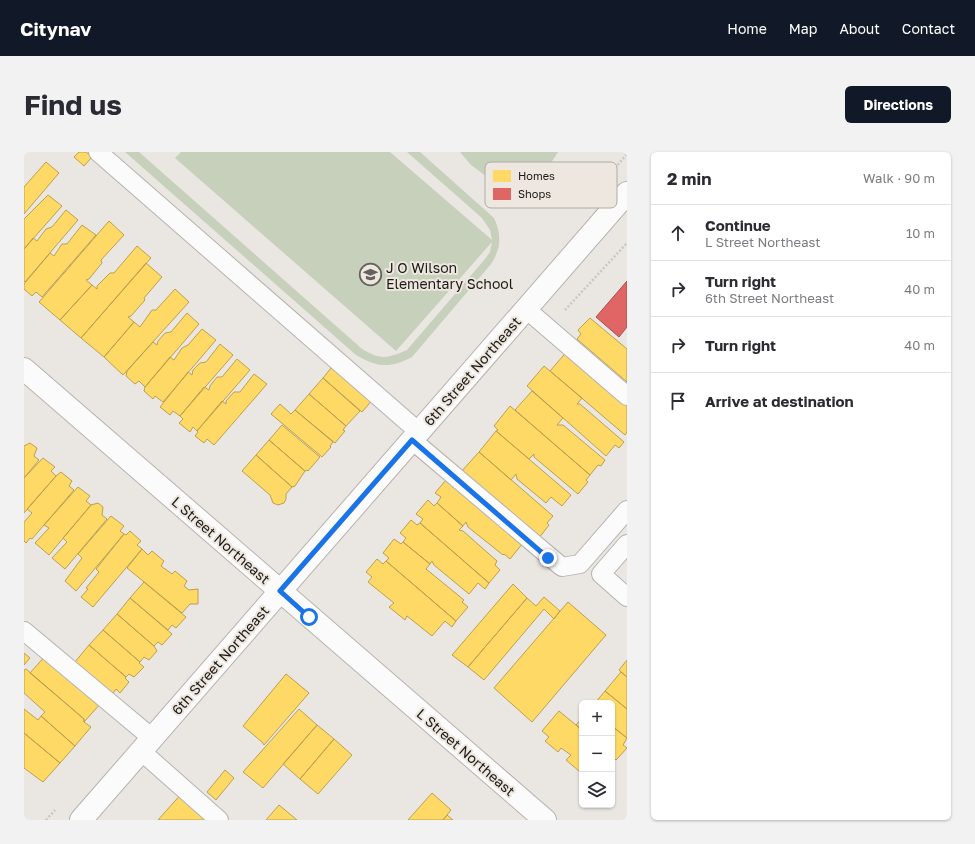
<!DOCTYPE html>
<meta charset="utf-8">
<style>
body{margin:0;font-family:"Golos Text",sans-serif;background:#f2f2f3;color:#2b2b33}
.controls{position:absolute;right:12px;bottom:12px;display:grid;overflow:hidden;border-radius:6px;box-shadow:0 1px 3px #0004}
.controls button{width:36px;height:36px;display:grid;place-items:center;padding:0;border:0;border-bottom:1px solid #e1e1e2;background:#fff;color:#2b2b33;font:20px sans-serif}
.stop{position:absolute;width:12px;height:12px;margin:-9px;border:3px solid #1a73e8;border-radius:50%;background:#fff}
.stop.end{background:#1a73e8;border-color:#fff;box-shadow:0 1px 4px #0008}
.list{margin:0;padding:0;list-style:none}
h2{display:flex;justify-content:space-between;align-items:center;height:52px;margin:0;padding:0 16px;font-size:17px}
h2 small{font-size:13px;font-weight:400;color:#7c7c81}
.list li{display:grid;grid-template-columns:26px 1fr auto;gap:12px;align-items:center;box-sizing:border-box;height:56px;padding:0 16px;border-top:1px solid #e1e1e2}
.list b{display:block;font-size:15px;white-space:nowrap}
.list p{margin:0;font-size:13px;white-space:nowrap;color:#7c7c81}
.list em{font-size:13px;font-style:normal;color:#7c7c81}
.icon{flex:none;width:22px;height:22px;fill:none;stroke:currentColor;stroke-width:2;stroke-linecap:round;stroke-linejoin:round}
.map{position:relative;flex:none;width:603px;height:668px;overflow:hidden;border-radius:6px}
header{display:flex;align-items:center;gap:24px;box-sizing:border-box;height:56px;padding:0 20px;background:#111827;color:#fff}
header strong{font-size:19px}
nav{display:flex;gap:22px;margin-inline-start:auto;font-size:14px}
.intro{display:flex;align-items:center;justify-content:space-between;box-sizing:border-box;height:96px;padding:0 24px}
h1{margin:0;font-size:28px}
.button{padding:10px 18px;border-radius:6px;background:#111827;color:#fff;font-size:14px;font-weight:700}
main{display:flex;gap:24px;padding:0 24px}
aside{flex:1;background:#fff;border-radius:6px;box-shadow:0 1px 3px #0004}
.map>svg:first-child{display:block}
.green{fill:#c7d0bb}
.homes{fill:#ffd966;stroke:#bba04e}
.shops{fill:#e06666;stroke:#a54f4e}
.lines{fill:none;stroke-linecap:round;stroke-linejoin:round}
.service-casing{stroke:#b6b3af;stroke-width:20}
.minor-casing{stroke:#b6b3af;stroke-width:24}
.tertiary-casing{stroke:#b6b3af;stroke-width:24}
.path{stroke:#c8c7c5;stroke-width:2.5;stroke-dasharray:2 2;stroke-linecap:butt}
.service{stroke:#fcfbfb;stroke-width:18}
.minor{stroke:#fcfbfb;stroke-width:22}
.tertiary{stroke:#fcfbfb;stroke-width:22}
.route{stroke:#1a73e8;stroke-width:5}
.labels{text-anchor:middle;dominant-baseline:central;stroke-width:4;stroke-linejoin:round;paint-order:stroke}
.poi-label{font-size:14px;fill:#1c1a17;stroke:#ede7df;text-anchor:start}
.street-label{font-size:14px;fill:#1c1a17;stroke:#ede7df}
.key{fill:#ede7df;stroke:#aeaaa3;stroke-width:1}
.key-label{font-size:11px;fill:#1c1a17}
</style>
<header>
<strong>Citynav</strong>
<nav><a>Home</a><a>Map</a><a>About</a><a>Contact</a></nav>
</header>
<div class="intro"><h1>Find us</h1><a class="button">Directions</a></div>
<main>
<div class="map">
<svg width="603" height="668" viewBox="0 0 603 668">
<rect width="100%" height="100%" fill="#eae6e2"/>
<path class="green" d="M101 0H115L337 196C355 208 363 207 383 198L461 107 466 100 468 90 372 199 151 6 157 0H366L468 88 466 78 458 66 383 0H396L470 66C478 83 477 97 467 112L388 205C366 217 352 215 332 203Z
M436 0H534L525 14 496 30 487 45 469 43 470 30 447 13Z"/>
<path class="homes" d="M55 0H62L68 5 60 14 50 5Z
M22 10 35 21 0 62V35Z
M24 43 38 54 0 97V67Z
M42 58 54 68 1 130 0 129V97L9 86 13 89 22 77 28 75Z
M85 69 100 83 77 108 78 111 65 127 62 128 68 133 36 168 15 150Z
M58 73 72 83 18 145 12 140 8 144 0 137V132L26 101 30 104 38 92H43Z
M113 94 127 106 57 186 36 168 68 133 73 137V134L86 121H90Z
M122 111 138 125 120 146 121 148 107 164 104 165 110 170 80 205 57 186Z
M151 137 165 150 99 223 80 205 110 170 116 175 128 158H132Z
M163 161 175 172 121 235 115 229 111 232 102 224 103 219 129 190 133 193 134 189 141 181 147 180Z
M566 166 603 197V230L553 187 557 182 554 178Z
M178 177 192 188 139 250 131 244 129 247 120 239 121 235 146 205 150 208 158 196 164 193Z
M196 192 209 203 156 264 149 259 146 263 136 255 164 220 168 223 169 218 176 211 182 210Z
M545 197 603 247V280L601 283 526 219Z
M213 207 226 218 173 279 169 275 166 280 155 271 159 267 156 264 180 235 185 238 186 234 193 225H198Z
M311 211 351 245 338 260 299 226Z
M520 214 558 246 553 252H556L600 290 595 296 591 293 582 304 503 234Z
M230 222 243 232 190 293 183 287 180 291 171 284 174 280 173 279 198 249 202 252V249L210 240H216Z
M299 226 336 259 322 274 285 242Z
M508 239 539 266 533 273H539L581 308 577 314 574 313 566 323 491 258Z
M285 242 322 274 319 278 321 279 311 291 271 258Z
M256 252 267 262 271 258 309 290 306 294 307 295 298 305 247 262Z
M486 254 566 323 562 328 564 330 554 342 510 305V302L505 307 472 279 474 278 470 274Z
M258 273 296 305 284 319 283 318 281 319 245 288Z
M472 279 547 343 538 354 527 345 522 351 493 327 492 322 487 328 455 300Z
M245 288 281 319 271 334 268 335 232 303Z
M6 291 13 296 10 304 15 308 0 326V294Z
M455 300 529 364 523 371 525 373 515 386 436 321Z
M232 303 268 335 262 342V347L260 351 254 353 249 351 246 343 218 319Z
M19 306 31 315 27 319 32 324 0 361V326Z
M37 320 48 329 45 334 50 338 8 387 6 386 2 391 0 389V370L8 361 3 357 32 324Z
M422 328 499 391 486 407 480 402 479 403 444 375 442 370 439 374 413 351 417 345 411 341Z
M54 335 66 344 62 349 67 353 25 403 11 391 25 376 20 373Z
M404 348 410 354 413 351 439 374 435 378 439 379 473 409 471 413 476 418 465 431 396 371 399 367 392 362Z
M74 351 79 355 78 363 83 367 41 417 28 406 43 390 39 386 67 353Z
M87 364 100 374 96 379 100 382 52 439 41 429 58 406 54 402Z
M387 368 393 373 396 371 465 431 461 437 454 431 445 442 410 413 408 409 406 412 379 390 382 386 376 381Z
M106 379 117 389 113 393 118 397 69 455 57 445 64 437 62 436 75 420 72 417 100 382 102 383Z
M370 387 377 392 379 390 406 412 402 417 440 448 438 450 444 455 432 469 362 409 365 406 359 401Z
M118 397 124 403 128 399 140 409 137 414 148 422 151 419 163 429 160 434 165 438 174 437V452H166L158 461 103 416Z
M353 407 359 412 362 409 432 469 428 475 421 469 408 484 383 464 381 468 365 455 370 451 344 430 348 425 342 420Z
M120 430 162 465 152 476 148 473 144 478 106 446Z
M489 432 503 446 444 515 428 503Z
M520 445 536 459 530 467 520 457 460 528 444 515 503 446 512 454Z
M106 446 148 482 138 493 134 490 130 494 93 462Z
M544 450 582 483 508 570 470 536Z
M93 462 130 494 133 499 125 508 120 505 116 510 79 478Z
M79 478 116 510 115 511 120 515 110 525 105 522 102 525 65 493Z
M65 493 102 525 101 526 105 530 96 541 92 537 89 541 86 540 51 510Z
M0 501 6 506 0 513Z
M22 503 77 551 60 570V567L6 521Z
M603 508V525L595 518Z
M2 517 60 567V570L67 575 51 594 17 564 21 560 0 541V518Z
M597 520 603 525V557L581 539Z
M262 522 285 541 240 593 238 590 219 574Z
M581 539 603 557V586L588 574V551H571Z
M0 557 14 568 17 564 51 594 36 611 0 581Z
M275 557 293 573 239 636 219 620Z
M535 559 558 578V616L555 619 542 608 547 603 537 596 534 600 521 589 525 585 518 579Z
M558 566V578L552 573Z
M293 573 310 587 276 627 259 612Z
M588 574 603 586 599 593 603 596 592 608 588 604Z
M0 581 36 611 19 630 0 616Z
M310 587 328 603 294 642 276 627Z
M201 618 210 626 192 648 183 640Z
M159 640 192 668H134Z
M408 641 427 658 419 668H384Z
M255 653 273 668H242Z
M423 663 429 668H419Z"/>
<path class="shops" d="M603 129V175L595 185 572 165Z"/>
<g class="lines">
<defs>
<path id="service" d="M74 0 395 280
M502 157 603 244
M388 288 538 415 556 412 603 358
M603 392 577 422 603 445
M0 479 128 586
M117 599 195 668"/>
<path id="minor" d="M0 217 521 668"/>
<path id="tertiary" d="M57 668 603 41"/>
</defs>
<use href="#service" class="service-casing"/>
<use href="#minor" class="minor-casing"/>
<use href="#tertiary" class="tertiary-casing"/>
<path class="path" d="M591 16 603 2
M541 158 603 91
M22 668 31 658"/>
<use href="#service" class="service"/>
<use href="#minor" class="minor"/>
<use href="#tertiary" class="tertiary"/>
</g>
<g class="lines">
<path class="route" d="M285 465 256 439 388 288 524 406"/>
</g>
<defs>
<symbol id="school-ring" viewBox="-11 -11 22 22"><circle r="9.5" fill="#ede7df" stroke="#64615e" stroke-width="1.5"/><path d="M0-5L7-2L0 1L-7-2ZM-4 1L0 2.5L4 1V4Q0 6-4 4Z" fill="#64615e"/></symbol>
</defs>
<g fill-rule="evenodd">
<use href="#school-ring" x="334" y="110" width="25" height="25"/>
</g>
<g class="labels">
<g class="poi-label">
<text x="362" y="115">J O Wilson<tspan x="362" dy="16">Elementary School</tspan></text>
</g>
<g class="street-label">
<text transform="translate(448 219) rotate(-49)">6th Street Northeast</text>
<text transform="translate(197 388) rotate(41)">L Street Northeast</text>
<text transform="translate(196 508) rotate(-49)">6th Street Northeast</text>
<text transform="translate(442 600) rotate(41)">L Street Northeast</text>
</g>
</g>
<rect x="461" y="10" width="132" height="46" rx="6" class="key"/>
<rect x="469" y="18" width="18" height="12" fill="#ffd966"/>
<rect x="469" y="36" width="18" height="12" fill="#e06666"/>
<g class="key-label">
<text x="494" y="28">Homes</text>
<text x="494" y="46">Shops</text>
</g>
</svg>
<div class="controls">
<button>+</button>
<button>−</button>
<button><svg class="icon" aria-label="layers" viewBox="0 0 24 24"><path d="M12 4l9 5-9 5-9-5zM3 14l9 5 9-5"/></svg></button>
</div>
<div class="stop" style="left:285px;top:465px"></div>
<div class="stop end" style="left:524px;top:406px"></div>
</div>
<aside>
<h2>2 min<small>Walk · 90 m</small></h2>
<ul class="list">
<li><svg class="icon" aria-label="ahead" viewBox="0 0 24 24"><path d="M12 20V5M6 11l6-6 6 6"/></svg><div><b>Continue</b><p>L Street Northeast</p></div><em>10 m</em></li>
<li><svg class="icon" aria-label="right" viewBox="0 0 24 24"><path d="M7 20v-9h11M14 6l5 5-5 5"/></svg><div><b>Turn right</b><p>6th Street Northeast</p></div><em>40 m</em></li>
<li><svg class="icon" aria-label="right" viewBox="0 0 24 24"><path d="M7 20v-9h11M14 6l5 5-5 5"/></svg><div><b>Turn right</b></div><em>40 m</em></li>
<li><svg class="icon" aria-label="arrive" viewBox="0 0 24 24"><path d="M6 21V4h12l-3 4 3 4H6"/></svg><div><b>Arrive at destination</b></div></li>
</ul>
</aside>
</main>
